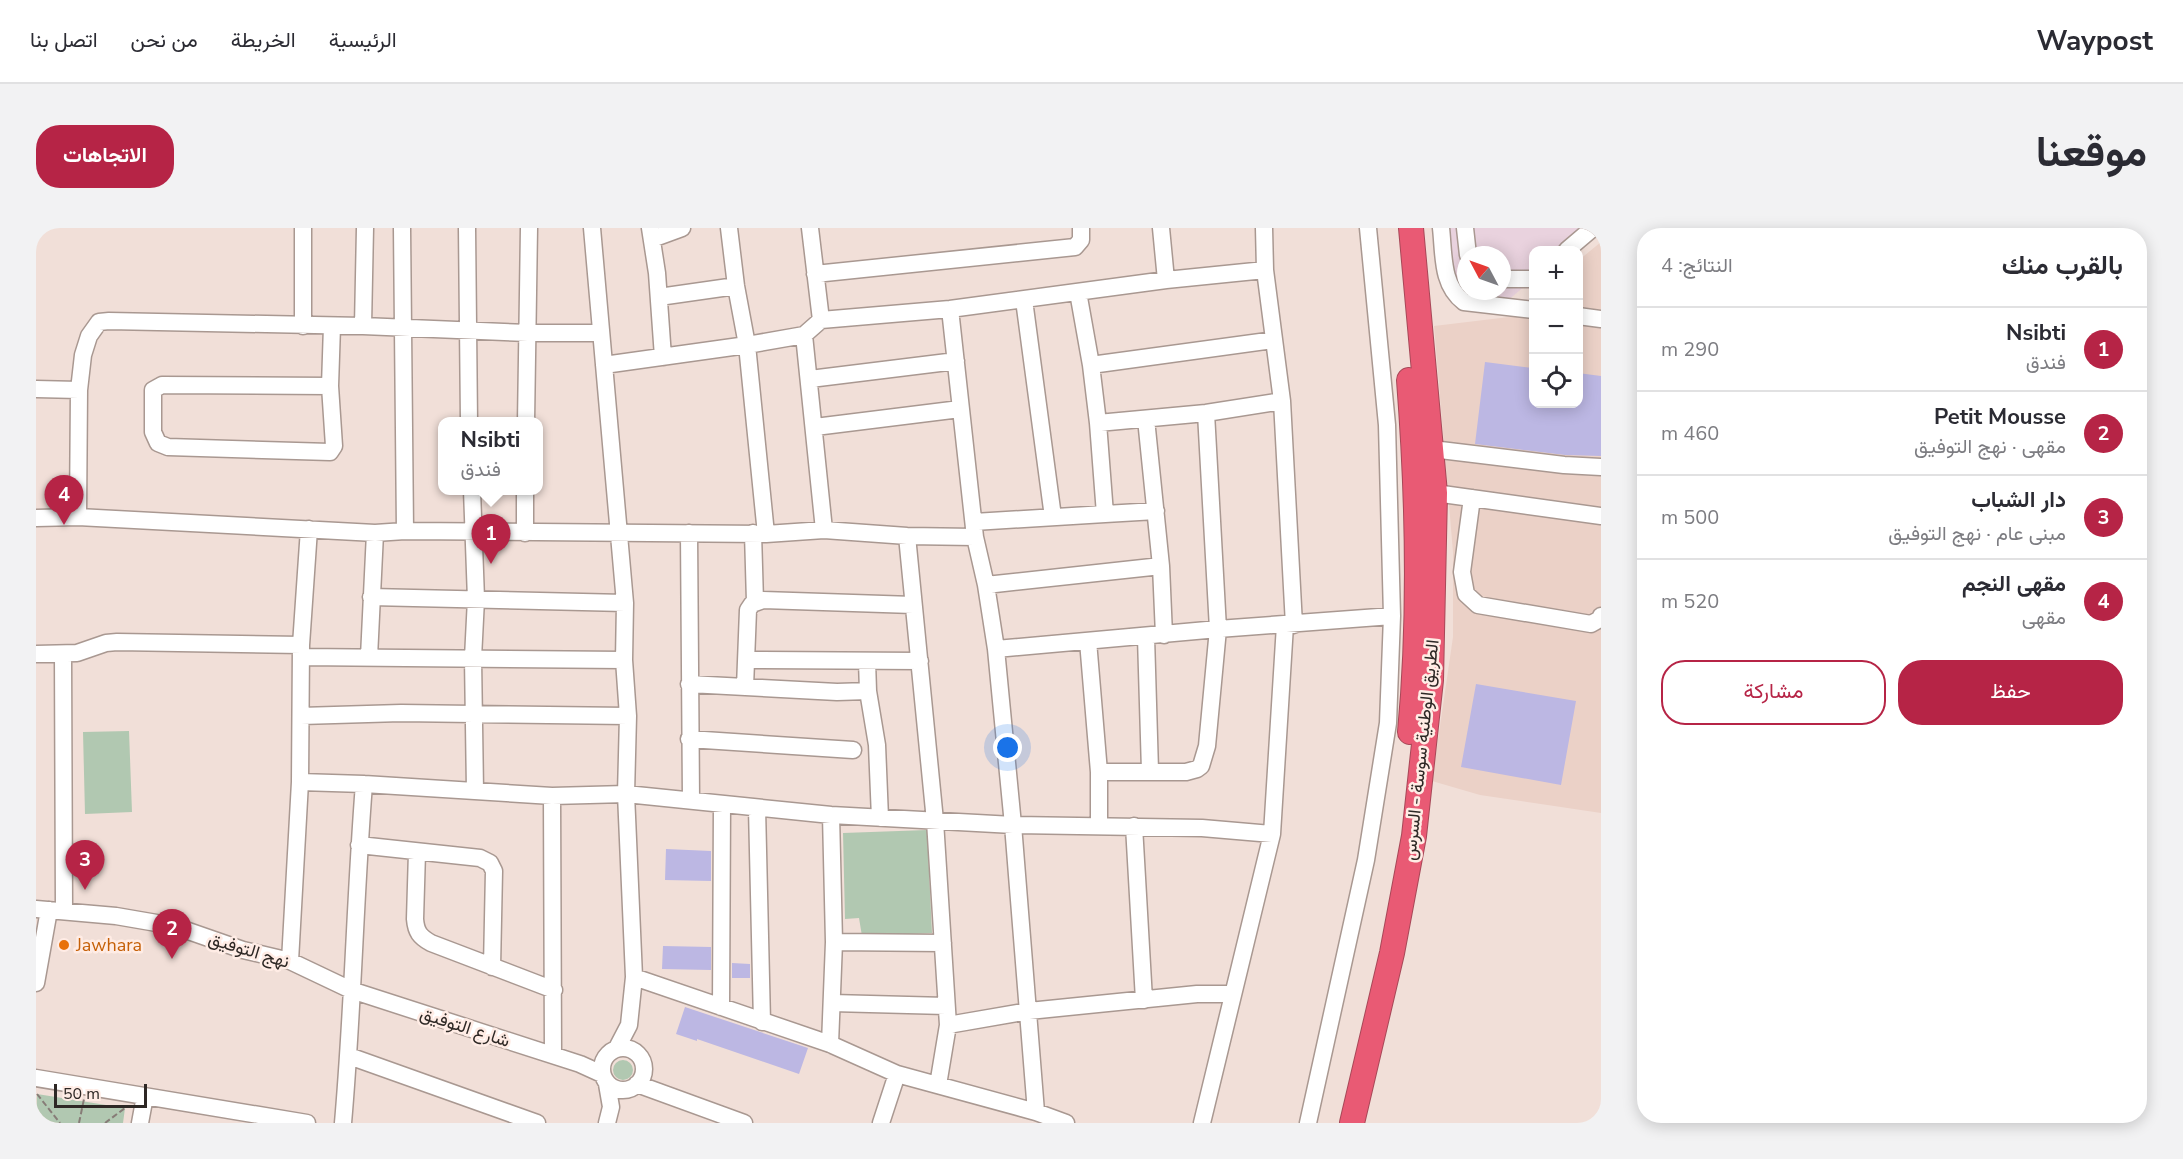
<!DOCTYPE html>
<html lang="ar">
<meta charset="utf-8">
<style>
body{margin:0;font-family:"Nunito Sans",Vazirmatn,sans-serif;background:#f2f2f3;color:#2b2b33;direction:rtl}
.controls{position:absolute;right:18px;top:18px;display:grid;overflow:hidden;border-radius:12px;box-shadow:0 3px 15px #0003}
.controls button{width:54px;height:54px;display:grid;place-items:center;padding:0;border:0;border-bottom:2px solid #e1e1e2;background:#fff;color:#2b2b33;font:30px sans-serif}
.compass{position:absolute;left:1421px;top:18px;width:54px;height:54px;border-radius:50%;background:#fff;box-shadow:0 3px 15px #0003;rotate:311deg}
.scale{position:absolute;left:18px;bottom:15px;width:93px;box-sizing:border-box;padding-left:6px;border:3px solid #2e2825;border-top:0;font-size:16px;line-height:21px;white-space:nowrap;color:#2e2825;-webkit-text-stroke:4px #ffece5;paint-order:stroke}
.you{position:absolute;left:972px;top:520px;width:21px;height:21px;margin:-15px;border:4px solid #fff;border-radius:50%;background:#1a73e8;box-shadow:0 0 0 9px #1a73e833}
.badge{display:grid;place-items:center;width:39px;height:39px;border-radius:50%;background:#b62446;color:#fff;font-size:20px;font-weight:700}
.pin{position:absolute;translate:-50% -50px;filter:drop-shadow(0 2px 3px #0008)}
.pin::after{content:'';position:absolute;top:32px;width:21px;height:18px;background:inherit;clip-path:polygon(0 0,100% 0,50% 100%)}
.popup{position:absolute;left:402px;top:189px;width:105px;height:78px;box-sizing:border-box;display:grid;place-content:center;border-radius:12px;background:#fff;filter:drop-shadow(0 2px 4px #0005);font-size:20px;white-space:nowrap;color:#7c7c81}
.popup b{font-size:22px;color:#2b2b33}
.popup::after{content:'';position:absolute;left:50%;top:100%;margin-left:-12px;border:12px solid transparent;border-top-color:#fff}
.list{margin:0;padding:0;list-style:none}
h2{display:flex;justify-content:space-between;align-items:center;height:78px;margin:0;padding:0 24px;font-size:26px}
h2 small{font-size:20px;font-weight:400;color:#7c7c81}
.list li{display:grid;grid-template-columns:39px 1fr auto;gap:18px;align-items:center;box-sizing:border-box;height:84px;padding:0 24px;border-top:2px solid #e1e1e2}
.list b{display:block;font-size:22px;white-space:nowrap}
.list p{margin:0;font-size:20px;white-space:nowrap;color:#7c7c81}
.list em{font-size:20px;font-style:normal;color:#7c7c81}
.actions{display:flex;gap:12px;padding:18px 24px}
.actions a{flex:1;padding:14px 0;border:2px solid #b62446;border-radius:24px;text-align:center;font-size:21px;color:#b62446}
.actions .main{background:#b62446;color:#fff}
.icon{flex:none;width:33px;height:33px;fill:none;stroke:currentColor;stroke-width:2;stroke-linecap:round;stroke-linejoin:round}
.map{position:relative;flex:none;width:1565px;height:895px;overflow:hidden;direction:ltr;border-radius:24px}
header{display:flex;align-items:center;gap:36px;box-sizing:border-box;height:84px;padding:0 30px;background:#fff;border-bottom:2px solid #e1e1e2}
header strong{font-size:28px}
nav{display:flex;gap:33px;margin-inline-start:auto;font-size:21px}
.intro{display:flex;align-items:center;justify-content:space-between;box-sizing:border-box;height:144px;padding:0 36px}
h1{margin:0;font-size:42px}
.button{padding:15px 27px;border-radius:24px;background:#b62446;color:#fff;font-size:21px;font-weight:700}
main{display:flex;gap:36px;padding:0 36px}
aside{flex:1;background:#fff;border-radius:24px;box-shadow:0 3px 15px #0003}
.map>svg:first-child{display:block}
.built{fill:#ebd1c7}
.education{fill:#e9d2de;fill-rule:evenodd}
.green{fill:#b1c8b1}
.building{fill:#bcb7e3}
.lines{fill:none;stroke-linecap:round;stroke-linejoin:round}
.minor-casing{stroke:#a99891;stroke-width:19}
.highway-casing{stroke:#a84858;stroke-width:26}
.path{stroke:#877c77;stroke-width:2;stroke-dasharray:6 3;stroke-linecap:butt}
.minor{stroke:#fff;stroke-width:16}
.highway{stroke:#e95a74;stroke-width:24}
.food-dot{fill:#e8710a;stroke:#ffece5;stroke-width:2}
.labels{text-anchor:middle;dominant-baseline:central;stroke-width:5;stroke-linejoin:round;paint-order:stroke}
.street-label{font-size:18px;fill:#2e2825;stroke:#ffece5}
.food-label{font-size:18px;fill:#c56008;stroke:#ffece5;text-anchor:start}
</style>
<header>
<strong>Waypost</strong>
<nav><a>الرئيسية</a><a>الخريطة</a><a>من نحن</a><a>اتصل بنا</a></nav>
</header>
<div class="intro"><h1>موقعنا</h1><a class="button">الاتجاهات</a></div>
<main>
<aside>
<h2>بالقرب منك<small>النتائج: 4</small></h2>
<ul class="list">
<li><span class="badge">1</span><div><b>Nsibti</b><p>فندق</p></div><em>290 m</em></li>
<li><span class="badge">2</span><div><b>Petit Mousse</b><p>مقهى · نهج التوفيق</p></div><em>460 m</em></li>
<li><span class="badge">3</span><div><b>دار الشباب</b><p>مبنى عام · نهج التوفيق</p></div><em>500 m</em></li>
<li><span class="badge">4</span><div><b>مقهى النجم</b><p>مقهى</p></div><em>520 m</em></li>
</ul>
<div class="actions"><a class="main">حفظ</a><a>مشاركة</a></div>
</aside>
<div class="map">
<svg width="1565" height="895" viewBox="0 0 1565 895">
<rect width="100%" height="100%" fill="#f1dfd8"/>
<path class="built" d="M1565 14V585L1444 567 1396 553 1417 409V324L1398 98 1473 89 1497 69 1498 176H1542L1543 32Z"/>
<path class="education" d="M1407 0H1557L1530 22H1498L1497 51 1470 74 1413 73ZM1430 27H1466V63H1430Z"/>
<path class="green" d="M93 503 96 584 49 586 47 504Z
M891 602 896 705 826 708 823 690 809 691 807 605Z
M577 842a10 10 0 1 1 20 0a10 10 0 1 1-20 0Z
M1 866 89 880 87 895H0Z"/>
<path class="building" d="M1449 134 1497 140V176H1542V145L1565 148V228L1529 227 1439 216Z
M1440 456 1540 473 1525 557 1425 539Z
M630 621 675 623V653L629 652Z
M627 718 675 719V742L626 741Z
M696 735 714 736V750H696Z
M649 779 772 820 763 846 661 811V813L640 806Z"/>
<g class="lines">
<defs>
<path id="minor" d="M366 0 369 303
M431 0 433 194
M556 0 589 375 588 432 592 488 590 566 598 749 593 797 581 820
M614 0 621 45 627 129
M693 0 700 58 711 117 730 306
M774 0 785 92
M1125 0 1130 52
M1228 0 1229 42 1246 173 1258 397
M1405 0C1408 26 1405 57 1428 74L1498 82
M1429 0 1432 27
M616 11 646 0
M1531 22 1557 0
M779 46 1039 19 1045 12V0
M1466 51H1498
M1042 64 1055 137 1062 195 1069 286 1120 283
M623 69 700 58
M988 72 1017 289
M914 81 939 309 950 357 960 421 977 597 1000 884
M1542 88 1565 91
M267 98V0
M327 98 329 0
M768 107 788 302
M568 137 711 117 768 107 785 92 914 81 1130 52 1229 42
M1055 137 1238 112
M774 151 920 133
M294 158 126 157 117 162V204L122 215 132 219 294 224 298 218 294 158 296 98
M0 161 43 162
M1110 191 1125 338 1128 407
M490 194 493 0
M1062 195 1170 185 1246 173
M779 199 924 181
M1396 221 1528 237 1565 239
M436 262 440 371 437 430 439 563
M1399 265 1565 288
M1436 270 1426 344 1430 366 1442 377 1555 396 1564 391 1565 388
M42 289 43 162 47 127 53 108 63 94 73 93 327 98 492 105H565
M0 290 42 289 339 305 369 303 730 306 788 302 871 308 939 309
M938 294 1069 286
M489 305V262
M653 305 655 572
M717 305 719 374
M871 308 899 593 912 797 902 857
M950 357 1125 338
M335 369 589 375
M1110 409 1114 543
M1052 413 1063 544H1150L1161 541 1165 538 1171 518 1182 401 1170 185
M960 421 1182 401 1356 388
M0 426 41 425 70 415 81 414 265 417
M27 426 28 683
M266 429 588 432
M333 429 339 305
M711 432 884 433
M653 456 801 464 832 463 831 433
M709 459 712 382 716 376 727 372 877 377
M832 463 841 517 844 590
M265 488 365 485 592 488
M653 511 817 522
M1063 544V597
M264 554 328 556 516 568 590 566 795 587 977 597 1166 600 1236 606
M516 568 517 827
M721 580 726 794
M1098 598 1108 772
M323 617 444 630 454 635 458 643 456 739
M381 624 379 691C380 704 384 709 395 715L518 762
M0 681 80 688 138 698 207 722 254 733 315 762 544 836 566 846
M798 714 907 715
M254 733 264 554 265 417 273 301
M598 749 794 816 861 846 1000 884 1030 895
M0 755 13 682
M796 775 910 778
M685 779 686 576
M912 797 993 783 1161 766H1196
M794 816 798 714 795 587
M566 841a21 21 0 1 1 42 0a21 21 0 1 1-42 0Z
M313 828 501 895
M0 850 271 895
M571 856 575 879 571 895
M601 856 708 895
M104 895 109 868
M307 895C317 782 319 669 328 556
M845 895 861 846
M1166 895 1236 606 1249 397
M1272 895 1330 632 1352 495 1356 388 1351 197 1332 0"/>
<path id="highway" d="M1373 152C1382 269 1385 387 1374 504
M1316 895 1356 725 1378 608 1395 452 1399 265 1375 0"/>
</defs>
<use href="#minor" class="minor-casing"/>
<use href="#highway" class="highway-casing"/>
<path class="path" d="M1 866 24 895
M43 895 48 871
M69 895 89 880"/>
<use href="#minor" class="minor"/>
<use href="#highway" class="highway"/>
</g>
<circle class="food-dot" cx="28" cy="717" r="6"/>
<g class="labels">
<g class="street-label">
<text transform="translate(1385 522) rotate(-84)">الطريق الوطنية سوسة - السرس</text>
<text transform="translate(213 722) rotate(17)">نهج التوفيق</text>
<text transform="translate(429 799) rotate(18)">شارع التوفيق</text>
</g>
<g class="food-label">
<text x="40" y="717">Jawhara</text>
</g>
</g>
</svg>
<div class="controls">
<button>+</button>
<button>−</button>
<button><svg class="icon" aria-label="locate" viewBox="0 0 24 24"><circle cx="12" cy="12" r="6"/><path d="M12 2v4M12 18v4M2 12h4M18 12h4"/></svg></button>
</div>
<svg class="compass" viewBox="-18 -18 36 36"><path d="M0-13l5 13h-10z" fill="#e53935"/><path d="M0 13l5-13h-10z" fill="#7c7c81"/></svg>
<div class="scale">50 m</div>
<div class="you"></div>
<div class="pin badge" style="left:455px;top:336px">1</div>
<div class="popup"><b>Nsibti</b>فندق</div>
<div class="pin badge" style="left:136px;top:731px">2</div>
<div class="pin badge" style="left:49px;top:662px">3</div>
<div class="pin badge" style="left:28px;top:297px">4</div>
</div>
</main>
